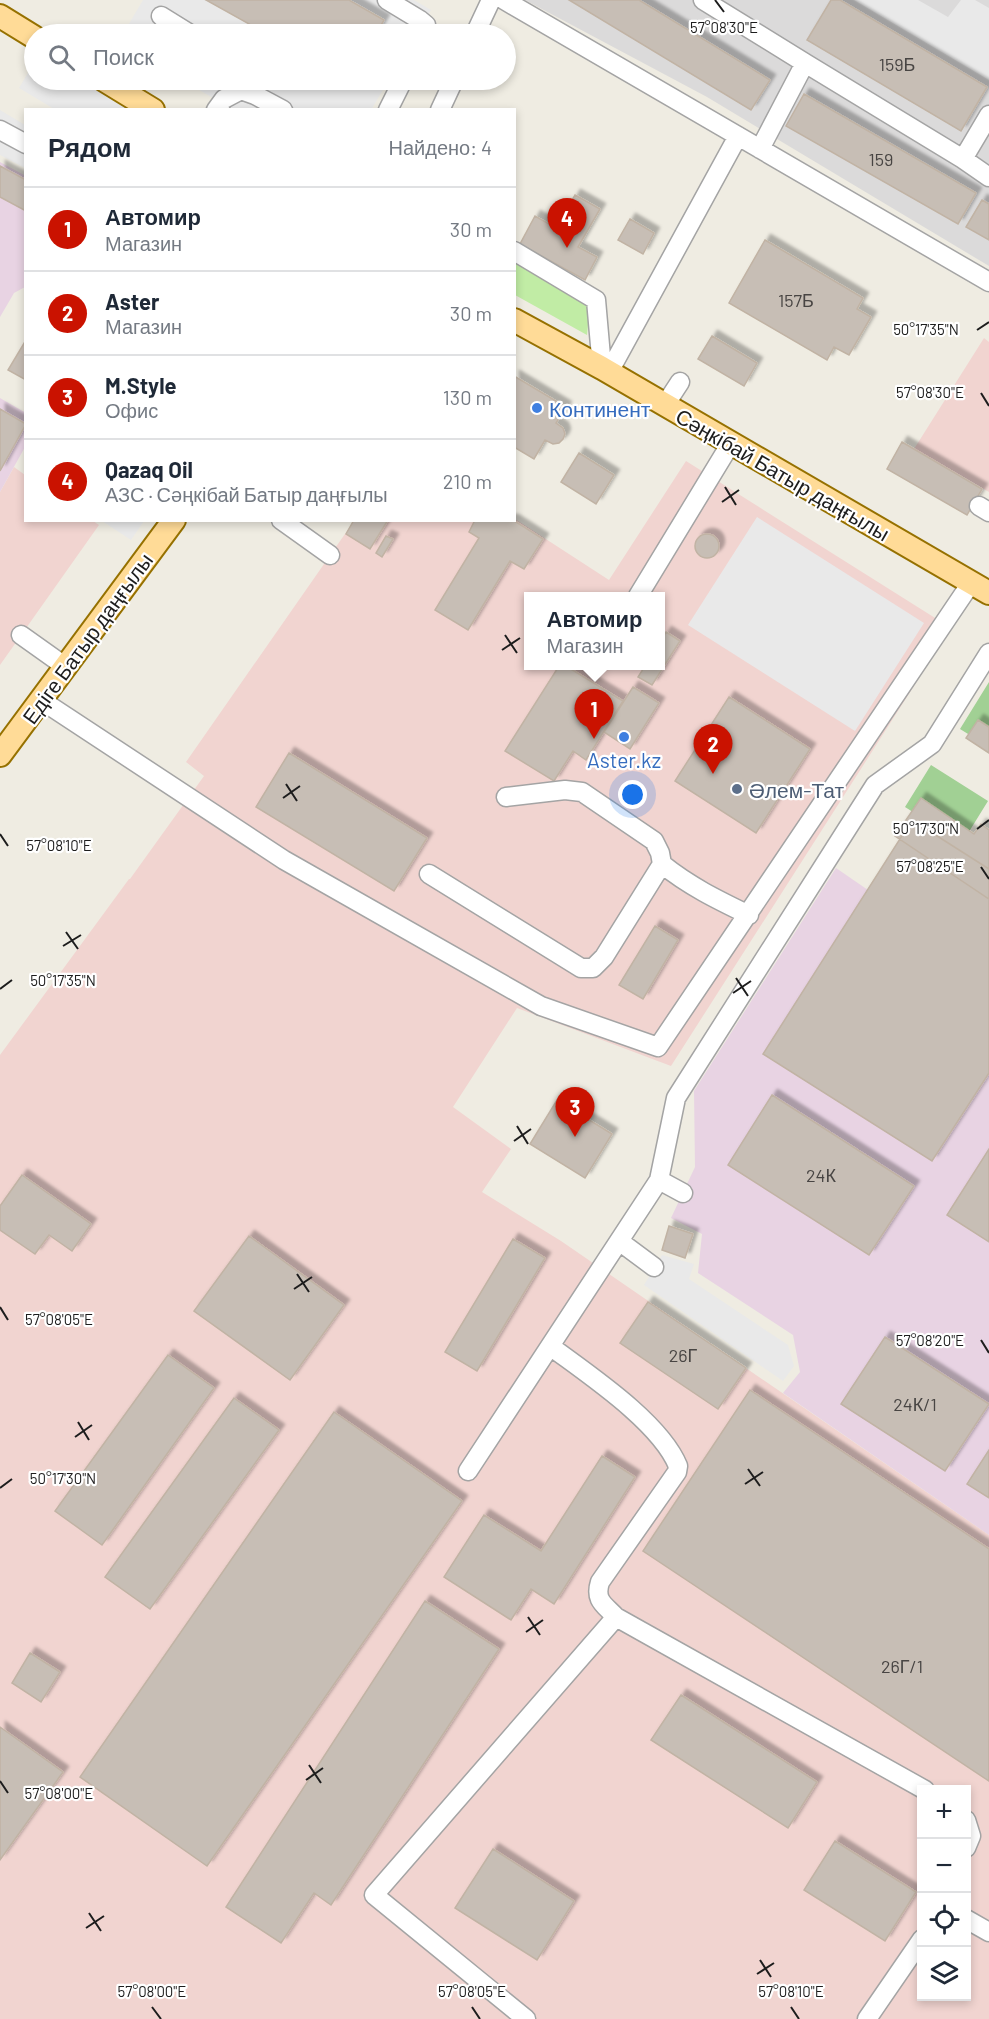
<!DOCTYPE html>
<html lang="ru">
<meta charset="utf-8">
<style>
body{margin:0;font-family:Barlow,sans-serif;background:#f6f6f7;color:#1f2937}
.controls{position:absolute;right:18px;bottom:18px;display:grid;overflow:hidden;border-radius:0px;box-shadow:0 3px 9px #0003}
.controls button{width:54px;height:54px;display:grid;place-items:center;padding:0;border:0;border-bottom:2px solid #e0e1e3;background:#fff;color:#1f2937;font:30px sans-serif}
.you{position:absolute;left:633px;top:795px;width:21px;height:21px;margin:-15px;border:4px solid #fff;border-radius:50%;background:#1a73e8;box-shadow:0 0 0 9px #1a73e833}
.badge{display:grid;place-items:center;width:39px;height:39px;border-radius:50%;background:#ca1200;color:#fff;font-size:20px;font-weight:700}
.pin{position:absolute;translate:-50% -50px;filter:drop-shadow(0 2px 3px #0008)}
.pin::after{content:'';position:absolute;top:32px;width:21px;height:18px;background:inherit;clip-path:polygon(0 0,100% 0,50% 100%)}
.popup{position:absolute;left:524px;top:592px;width:141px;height:78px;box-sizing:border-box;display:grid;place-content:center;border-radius:0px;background:#fff;filter:drop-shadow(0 2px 4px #0005);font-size:20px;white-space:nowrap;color:#747a83}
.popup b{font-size:22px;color:#1f2937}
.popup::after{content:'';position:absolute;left:50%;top:100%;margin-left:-12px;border:12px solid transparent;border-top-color:#fff}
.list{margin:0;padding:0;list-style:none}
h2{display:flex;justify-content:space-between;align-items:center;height:78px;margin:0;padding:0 24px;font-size:26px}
h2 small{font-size:20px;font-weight:400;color:#747a83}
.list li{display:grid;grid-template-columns:39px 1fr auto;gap:18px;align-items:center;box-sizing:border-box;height:84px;padding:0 24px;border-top:2px solid #e0e1e3}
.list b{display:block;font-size:22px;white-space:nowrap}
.list p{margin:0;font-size:20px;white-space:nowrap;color:#747a83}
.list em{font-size:20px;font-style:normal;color:#747a83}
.icon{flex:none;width:33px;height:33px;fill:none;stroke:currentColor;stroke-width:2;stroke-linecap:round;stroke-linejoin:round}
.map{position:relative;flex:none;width:989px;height:2019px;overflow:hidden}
.search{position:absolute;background:#fff;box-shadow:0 3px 9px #0003;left:24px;top:24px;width:492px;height:66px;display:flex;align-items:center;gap:15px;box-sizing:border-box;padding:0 21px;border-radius:33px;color:#747a83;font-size:22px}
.panel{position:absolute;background:#fff;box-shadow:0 3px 9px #0003;left:24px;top:108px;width:492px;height:414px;border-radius:0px}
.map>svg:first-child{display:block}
.residential{fill:#dbdada}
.commercial{fill:#f1d4d0;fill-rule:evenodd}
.industrial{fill:#e8d3e3}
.grass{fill:#c1eca5}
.forest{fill:#a1d094}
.parking{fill:#e9e9e9}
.building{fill:#c7beb5;stroke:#c1b3a4;stroke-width:1.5;filter:url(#shadow)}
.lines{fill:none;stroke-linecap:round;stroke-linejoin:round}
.minor-casing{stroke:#a4a4a4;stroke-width:21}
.major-casing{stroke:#967100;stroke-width:26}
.minor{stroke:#fff;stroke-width:18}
.major{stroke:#ffdb97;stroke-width:22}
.ticks{fill:none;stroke:#1d1d1d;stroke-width:2}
.shop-dot{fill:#3f7fe0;stroke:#fff;stroke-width:2}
.service-dot{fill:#5c6f8a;stroke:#fff;stroke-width:2}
.labels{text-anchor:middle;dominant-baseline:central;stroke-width:4.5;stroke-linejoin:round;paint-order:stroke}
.number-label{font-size:18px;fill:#484543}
.shop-label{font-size:21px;fill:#366cbe;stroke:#fff;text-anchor:start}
.street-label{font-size:21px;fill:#1d1d1d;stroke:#fff}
.service-label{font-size:21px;fill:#4e5e75;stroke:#fff;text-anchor:start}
.ticks-label{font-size:15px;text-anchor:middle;fill:#1d1d1d;stroke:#fff;stroke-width:4.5;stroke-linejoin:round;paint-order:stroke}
</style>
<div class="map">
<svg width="989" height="2019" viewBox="0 0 989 2019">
<defs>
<filter id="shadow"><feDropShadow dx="5.5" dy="-5.5" stdDeviation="1.5" flood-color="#0004"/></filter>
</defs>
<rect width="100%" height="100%" fill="#efece2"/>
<path class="residential" d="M525 0H989V266L707 97Z"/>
<path class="commercial" d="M984 338 989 342V492L914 449Z
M686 461 951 628 671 1066 517 1008 453 1107 511 1149 482 1192 561 1241 989 1535V2019H0V1055L129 879H130L204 776 186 762 354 521 515 519 609 580ZM528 596H660V666H528ZM922 1790H966V1996H922Z
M14 467 25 475 26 520 93 521 99 525 0 665V492Z"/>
<path class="industrial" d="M0 162 26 176 25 287 14 293 0 317Z
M0 398 26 413 25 447 0 492Z
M836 868 868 890 989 869V1535L783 1393 800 1372 793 1335 698 1273 702 1234 671 1218 695 1167 694 1091Z"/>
<path class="grass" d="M514 260 590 305 587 335 515 295Z"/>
<path class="forest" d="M989 682V747L960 729Z
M931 765 988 801 962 843 905 807Z"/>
<path class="parking" d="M143 0H414L431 10 416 34H123Z
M854 0H918L948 17 961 0H975L989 8V80Z
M34 63V80H79L128 109H54L19 88Z
M182 80H389L371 110 232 109Z
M0 110 25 125V168L0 155Z
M757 517 924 623 855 731 688 625Z
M102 521 144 520V521L131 540Z
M662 1255 694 1264 689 1279 788 1345 794 1366 783 1381 644 1285Z"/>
<path class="building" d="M206 0H349L384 20 376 34H267Z
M569 0H639L770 80 751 110Z
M831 0H840L987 87 961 131 807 40Z
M804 94 976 193 958 224 786 126Z
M0 166 26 180V211L0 197Z
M575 195 600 209 578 247 597 257 585 280 520 244 535 216 556 228Z
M982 200 989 204V240L966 227Z
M630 219 654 233 643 254 618 240Z
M765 240 863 298 857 309 871 317 849 355 834 347 827 360 729 303Z
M712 336 757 363 744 386 698 359Z
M26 340V380L8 370Z
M514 376 566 407 556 423 563 428 565 434 563 439 559 443 553 444 545 440 534 459 514 447Z
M0 409 26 424 0 471Z
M902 442 982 489 967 515 887 469Z
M579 453 614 475 596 504 561 482Z
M354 520H388L370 549 346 534Z
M475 520H513L543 539 524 569 510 561 468 630 435 610 479 538 469 532Z
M695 546a12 12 0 1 1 24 0a12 12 0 1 1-24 0Z
M386 536 393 539 382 557 376 553Z
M666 632 680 641 652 685 638 677 645 666H660V642Z
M559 666H566L623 701 586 760 573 751 554 781 505 751Z
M633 687 659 703 630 749 604 732Z
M729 697 810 749 756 833 675 781Z
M978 720 989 727V753L966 738Z
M289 753 427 838 394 891 256 807Z
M921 798 974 834 981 824 989 830V899L895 836Z
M912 820 989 869V1073L932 1161 763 1054Z
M655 926 678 940 643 999 619 985Z
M772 1095 914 1186 869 1255 728 1165Z
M557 1100 612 1134 585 1178 530 1144Z
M989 1149V1242L947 1215Z
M22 1175 91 1224 72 1251 49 1235 35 1254 0 1230V1206Z
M669 1226 693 1234 685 1258 662 1250Z
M249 1236 344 1305 290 1380 194 1311Z
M513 1239 545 1258 477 1371 445 1352Z
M648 1302 746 1368 718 1409 620 1343Z
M885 1337 989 1404 945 1471 841 1404Z
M168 1355 214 1388 102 1545 55 1511Z
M750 1390 989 1549V1781L643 1551Z
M234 1398 279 1430 150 1609 105 1577Z
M334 1412 462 1501 207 1866 80 1777Z
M989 1450V1498L967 1484Z
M602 1456 635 1477 554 1604 531 1589 511 1620 444 1577 484 1515 541 1551Z
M425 1601 499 1649 331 1905 314 1893 281 1943 226 1907Z
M30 1653 60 1672 41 1702 12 1683Z
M681 1695 817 1782 788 1828 651 1740Z
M0 1727 63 1772 0 1860Z
M835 1841 916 1892 885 1941 804 1890Z
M493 1849 574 1901 537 1960 455 1908Z"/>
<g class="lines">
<defs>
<path id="minor" d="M387 0 420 20 426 25V34
M504 0 989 282
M703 0 805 63 760 149
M161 16 190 34
M475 34 491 0
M805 63 963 159 989 177
M216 110 224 99 241 90 255 95 283 110
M388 110 403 80
M440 110 454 80
M0 130 26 144
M963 159 989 115
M514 251 596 300 602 368
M609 372 738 136
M665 405 680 382
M979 506 989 512
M281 520 330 555
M638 596 731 443
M21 635 66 667
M41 700 284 860 541 1006 658 1047 971 583
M506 797 565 790 582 792 654 841 660 853 662 864
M429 874 581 968H593L604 957 662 864C689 886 718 900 749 915
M659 1180 683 1193
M619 1241 654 1267
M550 1346C589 1375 660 1422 678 1466L677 1472 600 1582C594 1601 605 1605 616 1617
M468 1471 659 1180 676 1098 875 785 932 744 989 653
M966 1820 971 1836 966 1848
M966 1919 989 1932
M526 2019 374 1895 616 1617 925 1790
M867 2019 922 1939"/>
<path id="major" d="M0 16 34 37
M104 80 153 110
M514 320 602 368 989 593
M0 755 174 520"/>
</defs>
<use href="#minor" class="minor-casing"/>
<use href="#major" class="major-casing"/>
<use href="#minor" class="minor"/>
<use href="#major" class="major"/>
</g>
<path class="ticks" d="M715 0 724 12M977 330 989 322M981 393 989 406M725 487 736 505M722 502 739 490M505 635 517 653M502 650 520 638M286 784 297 801M283 798 300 786M977 829 989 820M0 834 8 846M981 867 989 879M66 932 78 949M63 946 81 935M736 978 748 996M0 989 12 980M733 993 751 981M517 1126 528 1144M514 1141 531 1129M297 1274 309 1292M294 1289 312 1277M0 1307 8 1320M981 1340 989 1353M78 1422 89 1440M75 1437 92 1425M748 1469 760 1486M745 1484 763 1472M0 1488 12 1479M528 1617 540 1635M526 1632 543 1620M309 1765 321 1783M306 1780 323 1768M0 1781 8 1793M89 1913 101 1931M86 1928 104 1916M760 1960 771 1977M757 1974 774 1963M152 2007 161 2019M472 2007 480 2019M791 2007 799 2019"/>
<g class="shop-dot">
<circle cx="537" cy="408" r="6"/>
<circle cx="624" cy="737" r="6"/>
</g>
<circle class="service-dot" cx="737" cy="789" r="6"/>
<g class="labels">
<g class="number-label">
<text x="897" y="64">159Б</text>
<text x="881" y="159">159</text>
<text x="796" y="300">157Б</text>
<text x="821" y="1175">24К</text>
<text x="683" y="1355">26Г</text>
<text x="915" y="1404">24К/1</text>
<text x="902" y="1666">26Г/1</text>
</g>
<g class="shop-label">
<text x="549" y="408">Континент</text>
<text x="624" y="759" text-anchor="middle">Aster.kz</text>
</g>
<g class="street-label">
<text transform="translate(783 474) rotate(30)">Сәңкібай Батыр даңғылы</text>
<text transform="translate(87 638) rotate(-54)">Едіге Батыр даңғылы</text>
</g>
<g class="service-label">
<text x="749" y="789">Әлем-Тат</text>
</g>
</g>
<g class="ticks-label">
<text x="724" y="33">57°08'30"E</text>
<text x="926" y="335">50°17'35"N</text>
<text x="930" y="398">57°08'30"E</text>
<text x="926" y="834">50°17'30"N</text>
<text x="59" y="851">57°08'10"E</text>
<text x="930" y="872">57°08'25"E</text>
<text x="63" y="986">50°17'35"N</text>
<text x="59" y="1325">57°08'05"E</text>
<text x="930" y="1346">57°08'20"E</text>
<text x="63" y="1484">50°17'30"N</text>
<text x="59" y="1799">57°08'00"E</text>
<text x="152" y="1997">57°08'00"E</text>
<text x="472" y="1997">57°08'05"E</text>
<text x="791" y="1997">57°08'10"E</text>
</g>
</svg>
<div class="controls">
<button>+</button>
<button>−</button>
<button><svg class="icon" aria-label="locate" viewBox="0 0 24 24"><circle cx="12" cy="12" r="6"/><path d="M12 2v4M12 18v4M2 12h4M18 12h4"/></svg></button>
<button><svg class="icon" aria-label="layers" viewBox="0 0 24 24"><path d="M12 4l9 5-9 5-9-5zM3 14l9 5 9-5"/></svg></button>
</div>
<div class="you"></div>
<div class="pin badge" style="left:594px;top:739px">1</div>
<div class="popup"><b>Автомир</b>Магазин</div>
<div class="pin badge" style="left:713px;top:774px">2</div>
<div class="pin badge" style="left:575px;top:1137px">3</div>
<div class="pin badge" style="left:567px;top:248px">4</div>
<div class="search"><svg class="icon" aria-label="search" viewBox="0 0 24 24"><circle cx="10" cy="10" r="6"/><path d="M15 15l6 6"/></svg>Поиск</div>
<section class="panel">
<h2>Рядом<small>Найдено: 4</small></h2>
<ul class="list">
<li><span class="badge">1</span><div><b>Автомир</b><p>Магазин</p></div><em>30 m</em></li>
<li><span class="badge">2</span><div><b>Aster</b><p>Магазин</p></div><em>30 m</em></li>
<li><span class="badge">3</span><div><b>M.Style</b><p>Офис</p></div><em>130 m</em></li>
<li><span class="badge">4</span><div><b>Qazaq Oil</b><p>АЗС · Сәңкібай Батыр даңғылы</p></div><em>210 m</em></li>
</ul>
</section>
</div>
